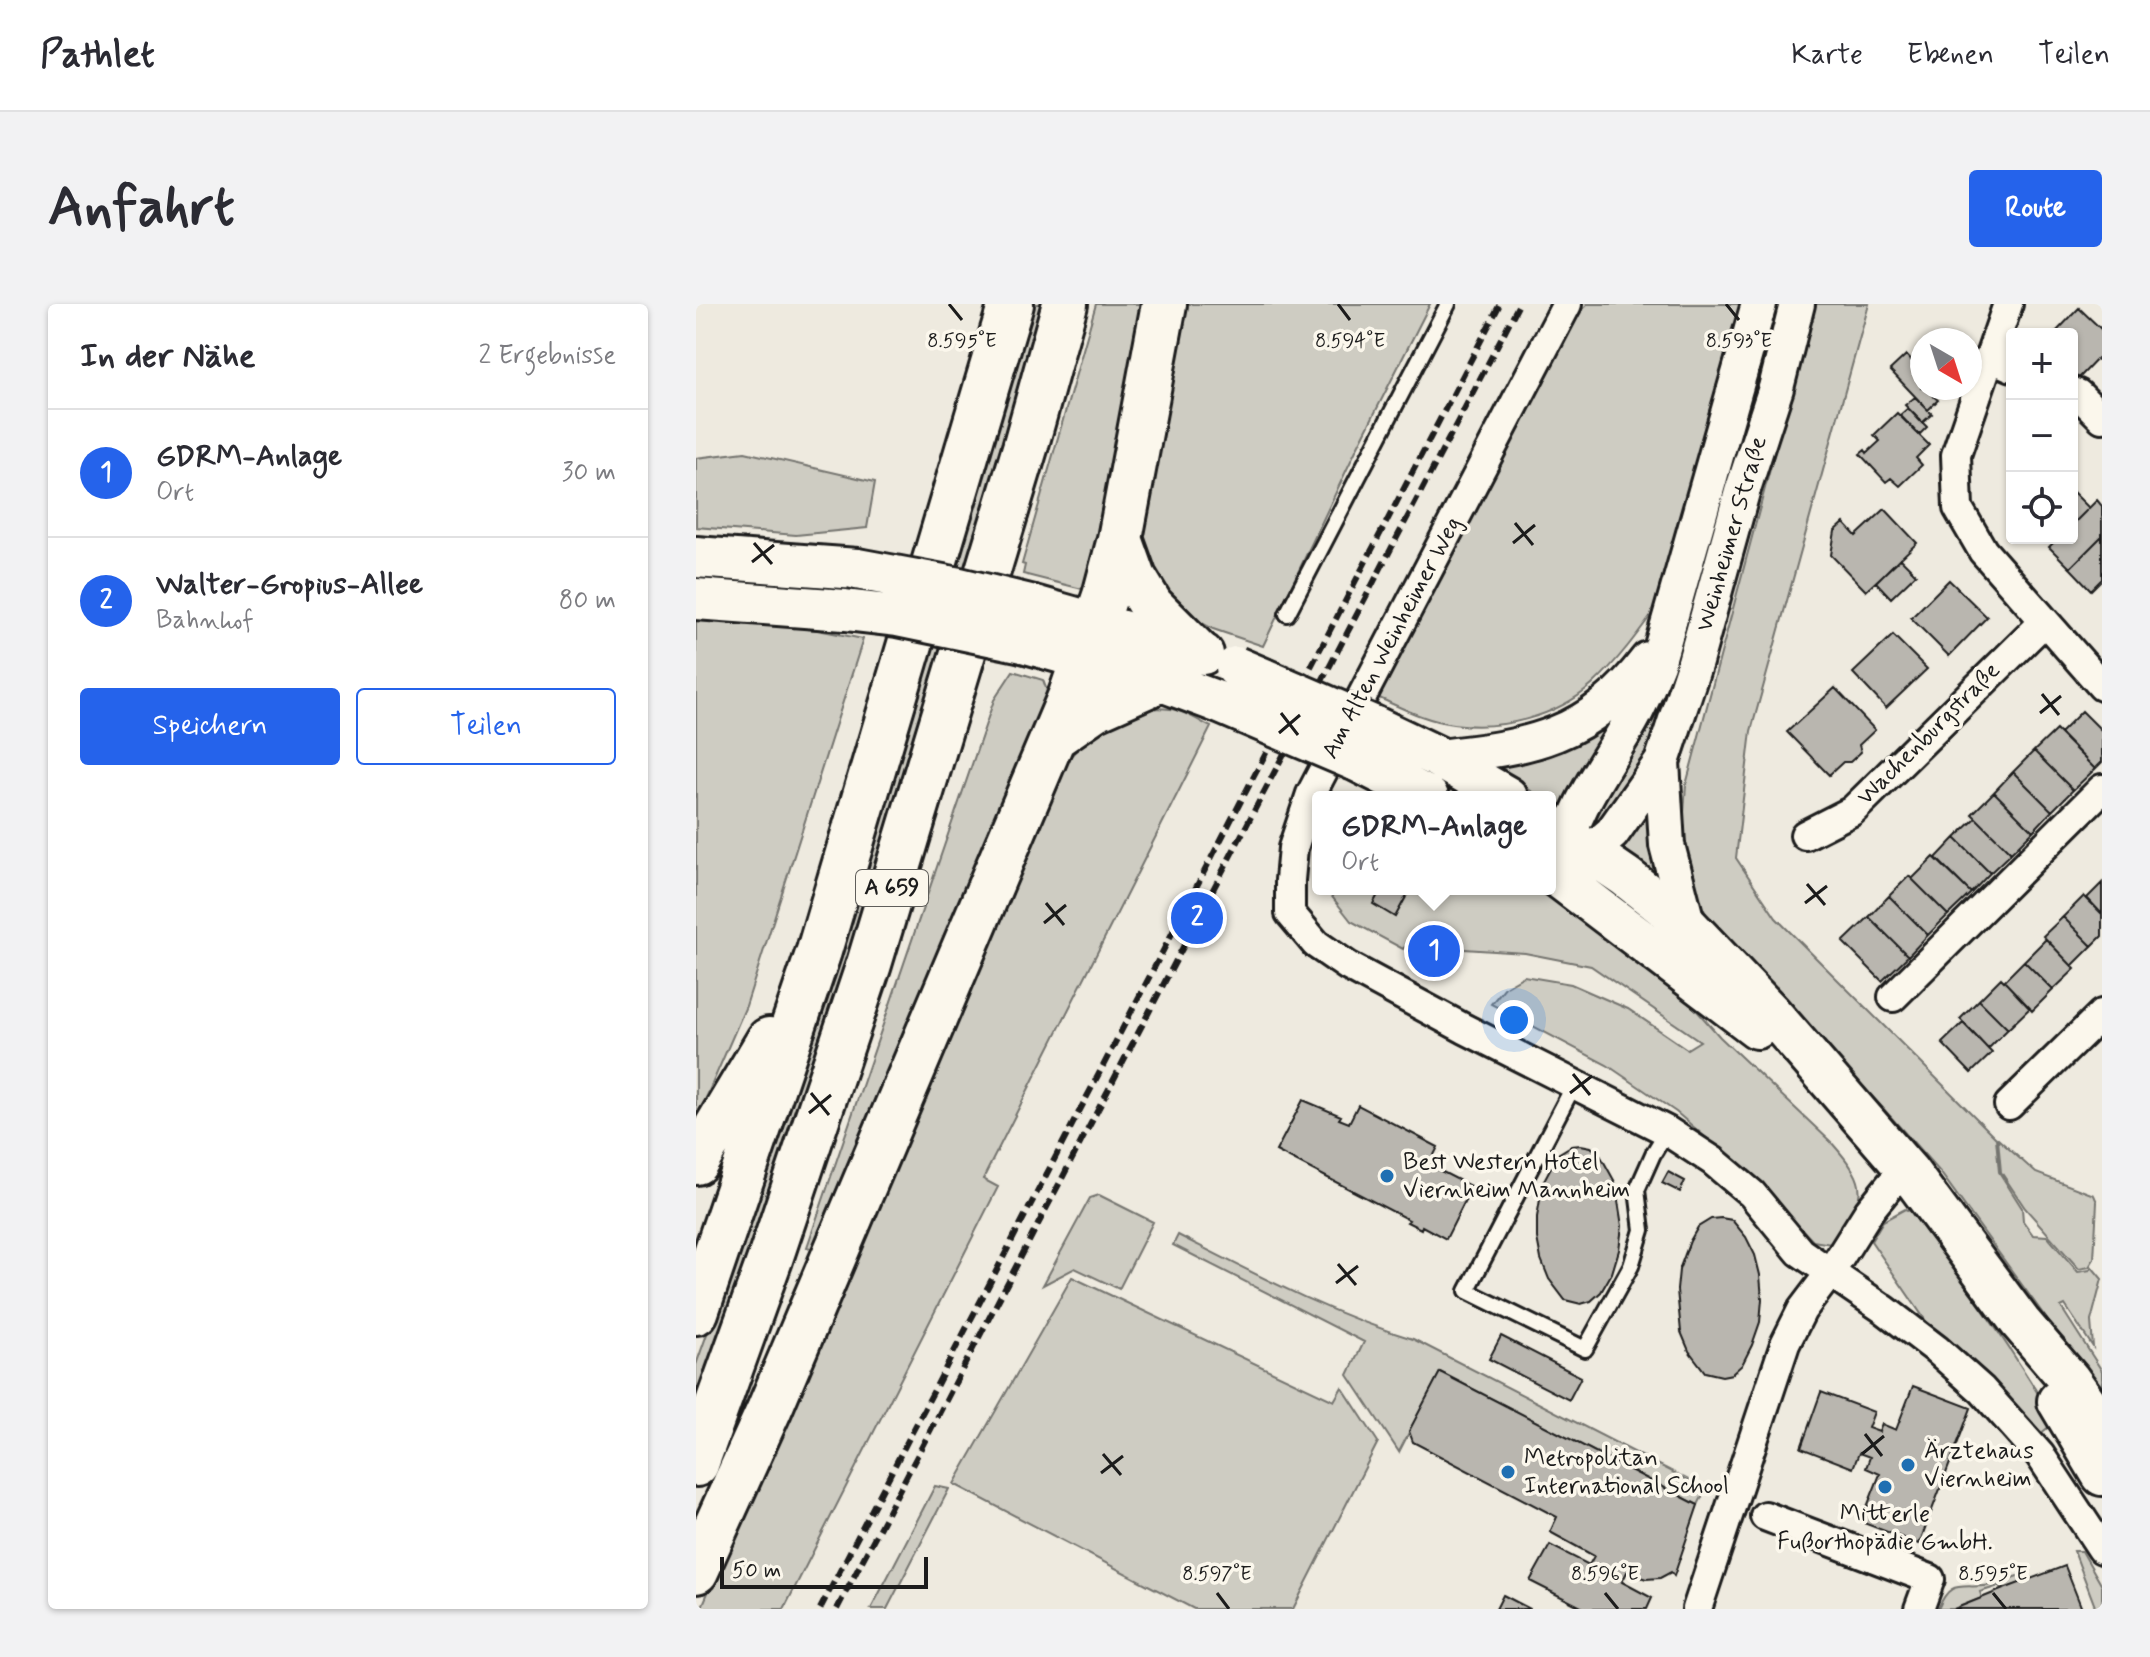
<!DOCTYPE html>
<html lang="de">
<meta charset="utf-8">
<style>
body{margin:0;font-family:Mynerve,sans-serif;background:#f2f2f3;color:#2b2b33}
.controls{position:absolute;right:24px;top:24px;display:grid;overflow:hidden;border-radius:8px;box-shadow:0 2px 6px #0004}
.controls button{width:72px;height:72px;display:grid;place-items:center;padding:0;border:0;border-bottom:2px solid #e1e1e2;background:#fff;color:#2b2b33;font:40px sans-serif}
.compass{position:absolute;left:1214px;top:24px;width:72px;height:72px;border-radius:50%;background:#fff;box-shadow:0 2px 6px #0004;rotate:141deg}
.scale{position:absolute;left:24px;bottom:20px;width:208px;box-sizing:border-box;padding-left:8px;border:4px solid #1c1c1c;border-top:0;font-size:22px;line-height:28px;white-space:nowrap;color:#1c1c1c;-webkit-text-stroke:6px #fbf7ec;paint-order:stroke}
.you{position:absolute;left:818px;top:716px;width:28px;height:28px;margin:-20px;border:6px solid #fff;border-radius:50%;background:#1a73e8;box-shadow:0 0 0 12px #1a73e833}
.badge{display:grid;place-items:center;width:52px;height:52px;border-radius:50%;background:#2563eb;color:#fff;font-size:26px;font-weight:700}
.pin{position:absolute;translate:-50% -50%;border:4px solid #fff;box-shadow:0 2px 8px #0006}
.popup{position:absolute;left:616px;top:487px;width:244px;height:104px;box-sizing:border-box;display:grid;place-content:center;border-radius:8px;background:#fff;filter:drop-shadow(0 2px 6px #0005);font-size:26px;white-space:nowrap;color:#7c7c81}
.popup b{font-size:30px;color:#2b2b33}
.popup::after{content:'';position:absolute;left:50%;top:100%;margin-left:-16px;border:16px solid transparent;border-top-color:#fff}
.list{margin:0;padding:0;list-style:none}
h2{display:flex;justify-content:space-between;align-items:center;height:104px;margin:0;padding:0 32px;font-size:34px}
h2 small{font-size:26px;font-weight:400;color:#7c7c81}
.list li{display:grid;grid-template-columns:52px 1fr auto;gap:24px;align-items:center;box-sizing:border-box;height:128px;padding:0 32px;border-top:2px solid #e1e1e2}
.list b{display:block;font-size:30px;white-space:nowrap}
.list p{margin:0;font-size:26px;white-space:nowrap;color:#7c7c81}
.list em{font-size:26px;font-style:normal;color:#7c7c81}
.actions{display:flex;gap:16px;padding:24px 32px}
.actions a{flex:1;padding:18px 0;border:2px solid #2563eb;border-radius:8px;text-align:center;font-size:28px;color:#2563eb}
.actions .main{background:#2563eb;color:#fff}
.icon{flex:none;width:44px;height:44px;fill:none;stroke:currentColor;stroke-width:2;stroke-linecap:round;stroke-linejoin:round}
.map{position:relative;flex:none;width:1406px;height:1305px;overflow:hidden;border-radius:8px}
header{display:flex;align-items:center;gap:48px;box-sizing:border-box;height:112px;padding:0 40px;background:#fff;border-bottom:2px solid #e1e1e2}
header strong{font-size:38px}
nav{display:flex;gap:44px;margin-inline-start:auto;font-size:28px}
.intro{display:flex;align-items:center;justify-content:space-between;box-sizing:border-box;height:192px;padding:0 48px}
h1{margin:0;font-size:56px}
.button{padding:20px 36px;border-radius:8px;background:#2563eb;color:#fff;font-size:28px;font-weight:700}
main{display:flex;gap:48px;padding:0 48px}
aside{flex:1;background:#fff;border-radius:8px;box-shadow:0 2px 6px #0004}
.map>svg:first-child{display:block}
.green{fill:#ceccc2;stroke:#75746f;stroke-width:2}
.building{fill:#b9b6af;stroke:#1c1c1c;stroke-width:2}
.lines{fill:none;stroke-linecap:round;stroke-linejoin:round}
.service-casing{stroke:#1c1c1c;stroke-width:20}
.minor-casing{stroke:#1c1c1c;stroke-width:34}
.tertiary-casing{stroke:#1c1c1c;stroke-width:40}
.secondary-casing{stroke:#1c1c1c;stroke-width:46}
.motorway-casing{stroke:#1c1c1c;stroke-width:50}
.service{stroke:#fbf7ec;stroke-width:14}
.minor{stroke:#fbf7ec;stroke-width:28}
.tertiary{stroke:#fbf7ec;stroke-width:34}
.secondary{stroke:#fbf7ec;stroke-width:40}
.motorway{stroke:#fbf7ec;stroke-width:44}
.rail{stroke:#1c1c1c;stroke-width:6;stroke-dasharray:12 6;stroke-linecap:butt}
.secondary-bridge-casing{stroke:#1c1c1c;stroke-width:46;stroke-linecap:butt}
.secondary-bridge{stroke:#fbf7ec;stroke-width:40}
.ticks{fill:none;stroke:#1c1c1c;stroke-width:3}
.poi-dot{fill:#1f6fb2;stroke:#fbf7ec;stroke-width:3}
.labels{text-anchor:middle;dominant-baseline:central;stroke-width:7;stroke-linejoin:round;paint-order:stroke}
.shield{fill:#fbf7ec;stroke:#5f5e5a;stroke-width:2}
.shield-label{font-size:22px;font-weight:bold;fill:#1c1c1c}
.street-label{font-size:24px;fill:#1c1c1c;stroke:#fbf7ec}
.poi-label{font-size:24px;fill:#1c1c1c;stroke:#fbf7ec;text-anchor:start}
.ticks-label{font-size:20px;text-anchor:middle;fill:#1c1c1c;stroke:#fbf7ec;stroke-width:7;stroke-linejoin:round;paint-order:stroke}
</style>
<header>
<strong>Pathlet</strong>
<nav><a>Karte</a><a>Ebenen</a><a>Teilen</a></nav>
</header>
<div class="intro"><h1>Anfahrt</h1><a class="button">Route</a></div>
<main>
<aside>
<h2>In der Nähe<small>2 Ergebnisse</small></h2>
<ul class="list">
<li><span class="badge">1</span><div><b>GDRM-Anlage</b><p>Ort</p></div><em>30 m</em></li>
<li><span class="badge">2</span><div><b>Walter-Gropius-Allee</b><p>Bahnhof</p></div><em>80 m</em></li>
</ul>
<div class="actions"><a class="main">Speichern</a><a>Teilen</a></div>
</aside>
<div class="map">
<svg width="1406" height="1305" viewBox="0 0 1406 1305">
<rect width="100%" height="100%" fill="#eeeadf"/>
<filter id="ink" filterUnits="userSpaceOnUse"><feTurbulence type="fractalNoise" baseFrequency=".0125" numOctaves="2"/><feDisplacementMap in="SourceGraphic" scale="16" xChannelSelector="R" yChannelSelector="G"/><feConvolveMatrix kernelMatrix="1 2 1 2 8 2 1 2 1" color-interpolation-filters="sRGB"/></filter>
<g filter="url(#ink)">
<path class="green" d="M336 0H349L154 657 73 896 0 1099V1061L60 892 142 652 229 368Z
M400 0H455L393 283 386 285 327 270 329 261 326 260Z
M482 0H734L661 144 567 342 517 325 500 316 484 302 446 260 441 235Z
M891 0H1048L963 300C943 328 922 357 896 381 860 413 804 427 757 420 730 417 706 404 681 393L875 22Z
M1080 0H1088L964 427 932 485 895 527 887 523C905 491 927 464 947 434 963 409 974 381 985 354Z
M1118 0H1173L1055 427 1040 554 1080 614 1300 834 1303 868 1326 904 1327 917 1337 931 1351 932 1382 968 1394 966 1396 963 1406 975 1395 1017 1397 1043 1369 1001 1365 1003 1406 1067V1095L1403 1097 1350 1014 1244 868 1185 802 1018 624 998 588 986 536 990 481Z
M49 148 179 178 171 224 100 231 0 223V154Z
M0 312 97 321 167 335 50 702 0 817Z
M317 367 347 376 351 387 332 453 367 461C395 428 428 399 474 405 487 406 503 417 515 423L287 875 302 883 88 1305H5L154 956 111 943 298 396Z
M927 400 867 506 854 499V493H845L790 459Z
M958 496 965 575 925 546Z
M630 585H853L966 667 1024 733 1135 838C1176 884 1170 893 1135 940L1117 937 1061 877 980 808 911 761 795 700 809 683 828 672 875 680 932 705 991 745 1004 737 895 662 829 649 768 645 727 622 707 645 655 617Z
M1302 835 1340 869 1398 891 1401 898 1398 955 1393 963 1383 965 1329 904 1305 868Z
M403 891 457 918 423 985 379 964 347 981 394 894Z
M1209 905 1214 907C1267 975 1316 1044 1359 1118L1344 1130 1274 1055 1232 1020 1175 937 1187 917Z
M482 931C559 970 634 1010 717 1035L1010 1185 1002 1201 744 1068 703 1148 652 1071 668 1038 477 941Z
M376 973 638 1097 646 1083 682 1138 597 1305H498L258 1180Z
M239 1182 253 1185 191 1305H175Z
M1378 1247H1386L1406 1282V1305H1400Z
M1325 1271 1328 1278 1305 1286 1303 1282 1284 1288 1286 1294 1258 1305H1242C1254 1276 1263 1284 1288 1282 1300 1281 1314 1274 1325 1271Z"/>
<path class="building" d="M1383 4 1406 26V50L1382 75 1376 69V30H1358Z
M1210 51 1222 64 1226 60V84H1245L1237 92 1242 96 1232 106 1194 66Z
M1219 93 1236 110 1226 119 1209 101Z
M1212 104 1231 123 1223 131 1204 111Z
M1201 109 1233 141 1220 154 1226 161 1204 182 1195 174 1190 178 1164 150 1169 146 1171 149 1184 137 1178 131Z
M1376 187 1393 204 1376 221Z
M1401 196 1406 202V232L1374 264 1353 243 1362 234H1376V221Z
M1189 205 1221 239 1170 287 1135 251 1139 227 1148 219 1160 232Z
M1406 232V275L1395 286 1374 264Z
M1204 254 1220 270 1195 294 1180 278Z
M1253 276 1291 313 1253 352 1215 314Z
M1197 331 1231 365 1190 404 1157 369Z
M1139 384 1179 426 1163 441 1165 448 1154 458H1147L1133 471 1091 428Z
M1386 407 1406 427V458L1399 465 1364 429Z
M1360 426 1399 465 1377 486 1338 447Z
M1338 447 1377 486 1356 507 1317 468Z
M1317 468 1356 507 1337 527 1298 488Z
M1298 488 1337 527 1315 549 1276 510Z
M1280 514 1315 549 1294 569 1259 534Z
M1259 534 1294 569 1275 589 1240 554Z
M1238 553 1275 589 1252 611 1216 575Z
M1213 572 1252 611 1232 631 1193 592Z
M1406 579V610L1391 594Z
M685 585H701L711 591 699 613 677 600Z
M1193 592 1232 631 1212 652 1173 613Z
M1388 592 1406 610V632L1396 642 1367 613Z
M1173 613 1212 652 1186 677 1147 638Z
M1367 613 1396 642 1376 662 1347 632Z
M730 627 759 643 746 667 717 651Z
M1350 635 1379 665 1357 686 1328 657Z
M1328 657 1357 686 1336 707 1308 677Z
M1305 674 1334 704 1312 725 1283 696Z
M1283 696 1312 725 1292 745 1264 715Z
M1267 719 1296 749 1275 769 1246 739Z
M607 796 645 812 643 815 653 819 662 801 742 843 733 861 776 883 750 935 726 922 725 925 711 918 713 916 580 847Z
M885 841 895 843 904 851 919 878 926 922 923 946 916 969 905 988 895 997 885 1000 869 996 853 975 845 955 841 934V913L847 878 862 850 875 842Z
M972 868 989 877 984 888 966 879Z
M1025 914 1036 916 1050 933 1059 951 1064 971 1066 995 1064 1018 1056 1041 1046 1061 1036 1070 1026 1072 1009 1068 993 1047 985 1028 981 986 983 966 994 937 1002 923 1015 915Z
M805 1032 885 1073 873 1096 793 1055Z
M744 1068 1002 1201 978 1272 975 1268 964 1274 950 1275 931 1268 926 1278 956 1294 951 1305H889L834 1277 854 1241 893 1261 898 1252 854 1228 861 1213 717 1138 713 1127Z
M1217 1082 1275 1104 1223 1240 1165 1218 1184 1170 1170 1164 1174 1153 1163 1149 1157 1164 1105 1144 1125 1088 1178 1108 1172 1124 1183 1128 1186 1120 1200 1126Z
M1369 1262 1386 1305H1258L1305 1286Z
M807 1291 834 1305H800Z"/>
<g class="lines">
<defs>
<path id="service" d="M591 310 752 0
M879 779 771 987 889 1045 935 962 946 926 941 886 957 850 971 827"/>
<path id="minor" d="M871 0 615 490 597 544 594 576V609L620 640 652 662 769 725 971 827 1017 857 1056 890 1104 948 1189 1006 1240 1045 1286 1086 1344 1151 1406 1245
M1312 0 1260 151 1262 204 1287 247 1406 382
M1293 53 1316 63
M1376 88 1382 90 1406 114
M1109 531 1156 507 1348 318
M1197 693 1406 485
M1313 801 1406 710
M1069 1212 1234 1275 1223 1305
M1001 1305 1089 1040 1106 1006 1134 969 1173 907 1195 880 1212 867"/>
<path id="tertiary" d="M742 453C835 443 892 434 952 355
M966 458 971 541 992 622
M866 557C876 504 909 463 935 417 945 399 953 380 961 360L1063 0
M876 563 916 529 966 458 999 358 1046 188 1080 84 1101 0"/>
<path id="secondary" d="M0 253 161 265
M0 295 149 306
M338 302 507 350
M327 338 463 376 522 398
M677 422 742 453 811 493
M659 456 732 493
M854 521 930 573 992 622 1074 708 1212 867 1324 1018 1373 1075 1406 1121
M854 567 1061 724
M1362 1097 1406 1171"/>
<path id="motorway" d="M424 235 438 274 455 302 500 347
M359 432 398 405 463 376
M0 858 73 736
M0 1008 123 647 315 0
M0 1160 74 955 173 660 329 144 369 0
M0 1267 73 1106 375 391 409 292 424 235 468 0"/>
</defs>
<use href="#service" class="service-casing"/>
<use href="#minor" class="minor-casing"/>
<use href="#tertiary" class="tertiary-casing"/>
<use href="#secondary" class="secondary-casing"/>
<use href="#motorway" class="motorway-casing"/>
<use href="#service" class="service"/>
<use href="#minor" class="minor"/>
<use href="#tertiary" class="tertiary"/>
<use href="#secondary" class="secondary"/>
<use href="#motorway" class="motorway"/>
<path class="rail" d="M124 1305 804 0
M141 1305 823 0"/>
<defs>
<path id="secondary-bridge" d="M161 265 263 284 338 302
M149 306 201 312 327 338
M540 363 677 422
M522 398 659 456"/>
</defs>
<use href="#secondary-bridge" class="secondary-bridge-casing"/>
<use href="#secondary-bridge" class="secondary-bridge"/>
</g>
</g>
<path class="ticks" d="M253 0 266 16M642 0 654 16M1030 0 1043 16M819 219 837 241M58 239 76 260M817 239 839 221M56 258 78 241M1346 390 1363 411M585 409 602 431M1344 409 1365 392M583 429 604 411M1111 580 1129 601M350 599 368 621M1109 599 1131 582M348 619 370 601M877 770 894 791M115 789 133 811M874 789 896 772M113 809 135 791M642 960 660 981M640 979 662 962M1169 1130 1186 1152M407 1150 425 1171M1166 1150 1188 1132M405 1169 427 1152M521 1289 533 1305M909 1289 922 1305M1297 1289 1310 1305"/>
<g class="poi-dot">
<circle cx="691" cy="872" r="8"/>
<circle cx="1212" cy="1161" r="8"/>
<circle cx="812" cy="1168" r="8"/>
<circle cx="1189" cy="1183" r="8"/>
</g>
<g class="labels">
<rect class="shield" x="160" y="566" width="72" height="36" rx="6"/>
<g class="shield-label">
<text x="196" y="584">A 659</text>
</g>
<g class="street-label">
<text transform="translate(1036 230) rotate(-74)">Weinheimer Straße</text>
<text transform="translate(696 334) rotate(-62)">Am Alten Weinheimer Weg</text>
<text transform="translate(1233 430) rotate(-45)">Wachenburgstraße</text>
</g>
<g class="poi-label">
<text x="707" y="858">Best Western Hotel<tspan x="707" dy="28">Viernheim Mannheim</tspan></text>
<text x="1228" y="1147">Ärztehaus<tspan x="1228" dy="28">Viernheim</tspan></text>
<text x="828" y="1154">Metropolitan<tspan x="828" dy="28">International School</tspan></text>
<text x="1189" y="1210" text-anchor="middle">Mitterle<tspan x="1189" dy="28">Fußorthopädie GmbH.</tspan></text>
</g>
</g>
<g class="ticks-label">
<text x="266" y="43">8.595°E</text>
<text x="1043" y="43">8.593°E</text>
<text x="654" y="43">8.594°E</text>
<text x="521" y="1276">8.597°E</text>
<text x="909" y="1276">8.596°E</text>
<text x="1297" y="1276">8.595°E</text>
</g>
</svg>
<div class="controls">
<button>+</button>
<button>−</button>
<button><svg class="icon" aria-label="locate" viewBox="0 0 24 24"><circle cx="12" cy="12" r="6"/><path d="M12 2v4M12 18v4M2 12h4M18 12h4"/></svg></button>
</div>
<svg class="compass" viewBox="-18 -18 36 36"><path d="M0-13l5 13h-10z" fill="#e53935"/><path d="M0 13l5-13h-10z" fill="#7c7c81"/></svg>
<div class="scale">50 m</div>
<div class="you"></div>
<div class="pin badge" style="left:738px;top:647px">1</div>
<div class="popup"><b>GDRM-Anlage</b>Ort</div>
<div class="pin badge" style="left:501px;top:614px">2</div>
</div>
</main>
